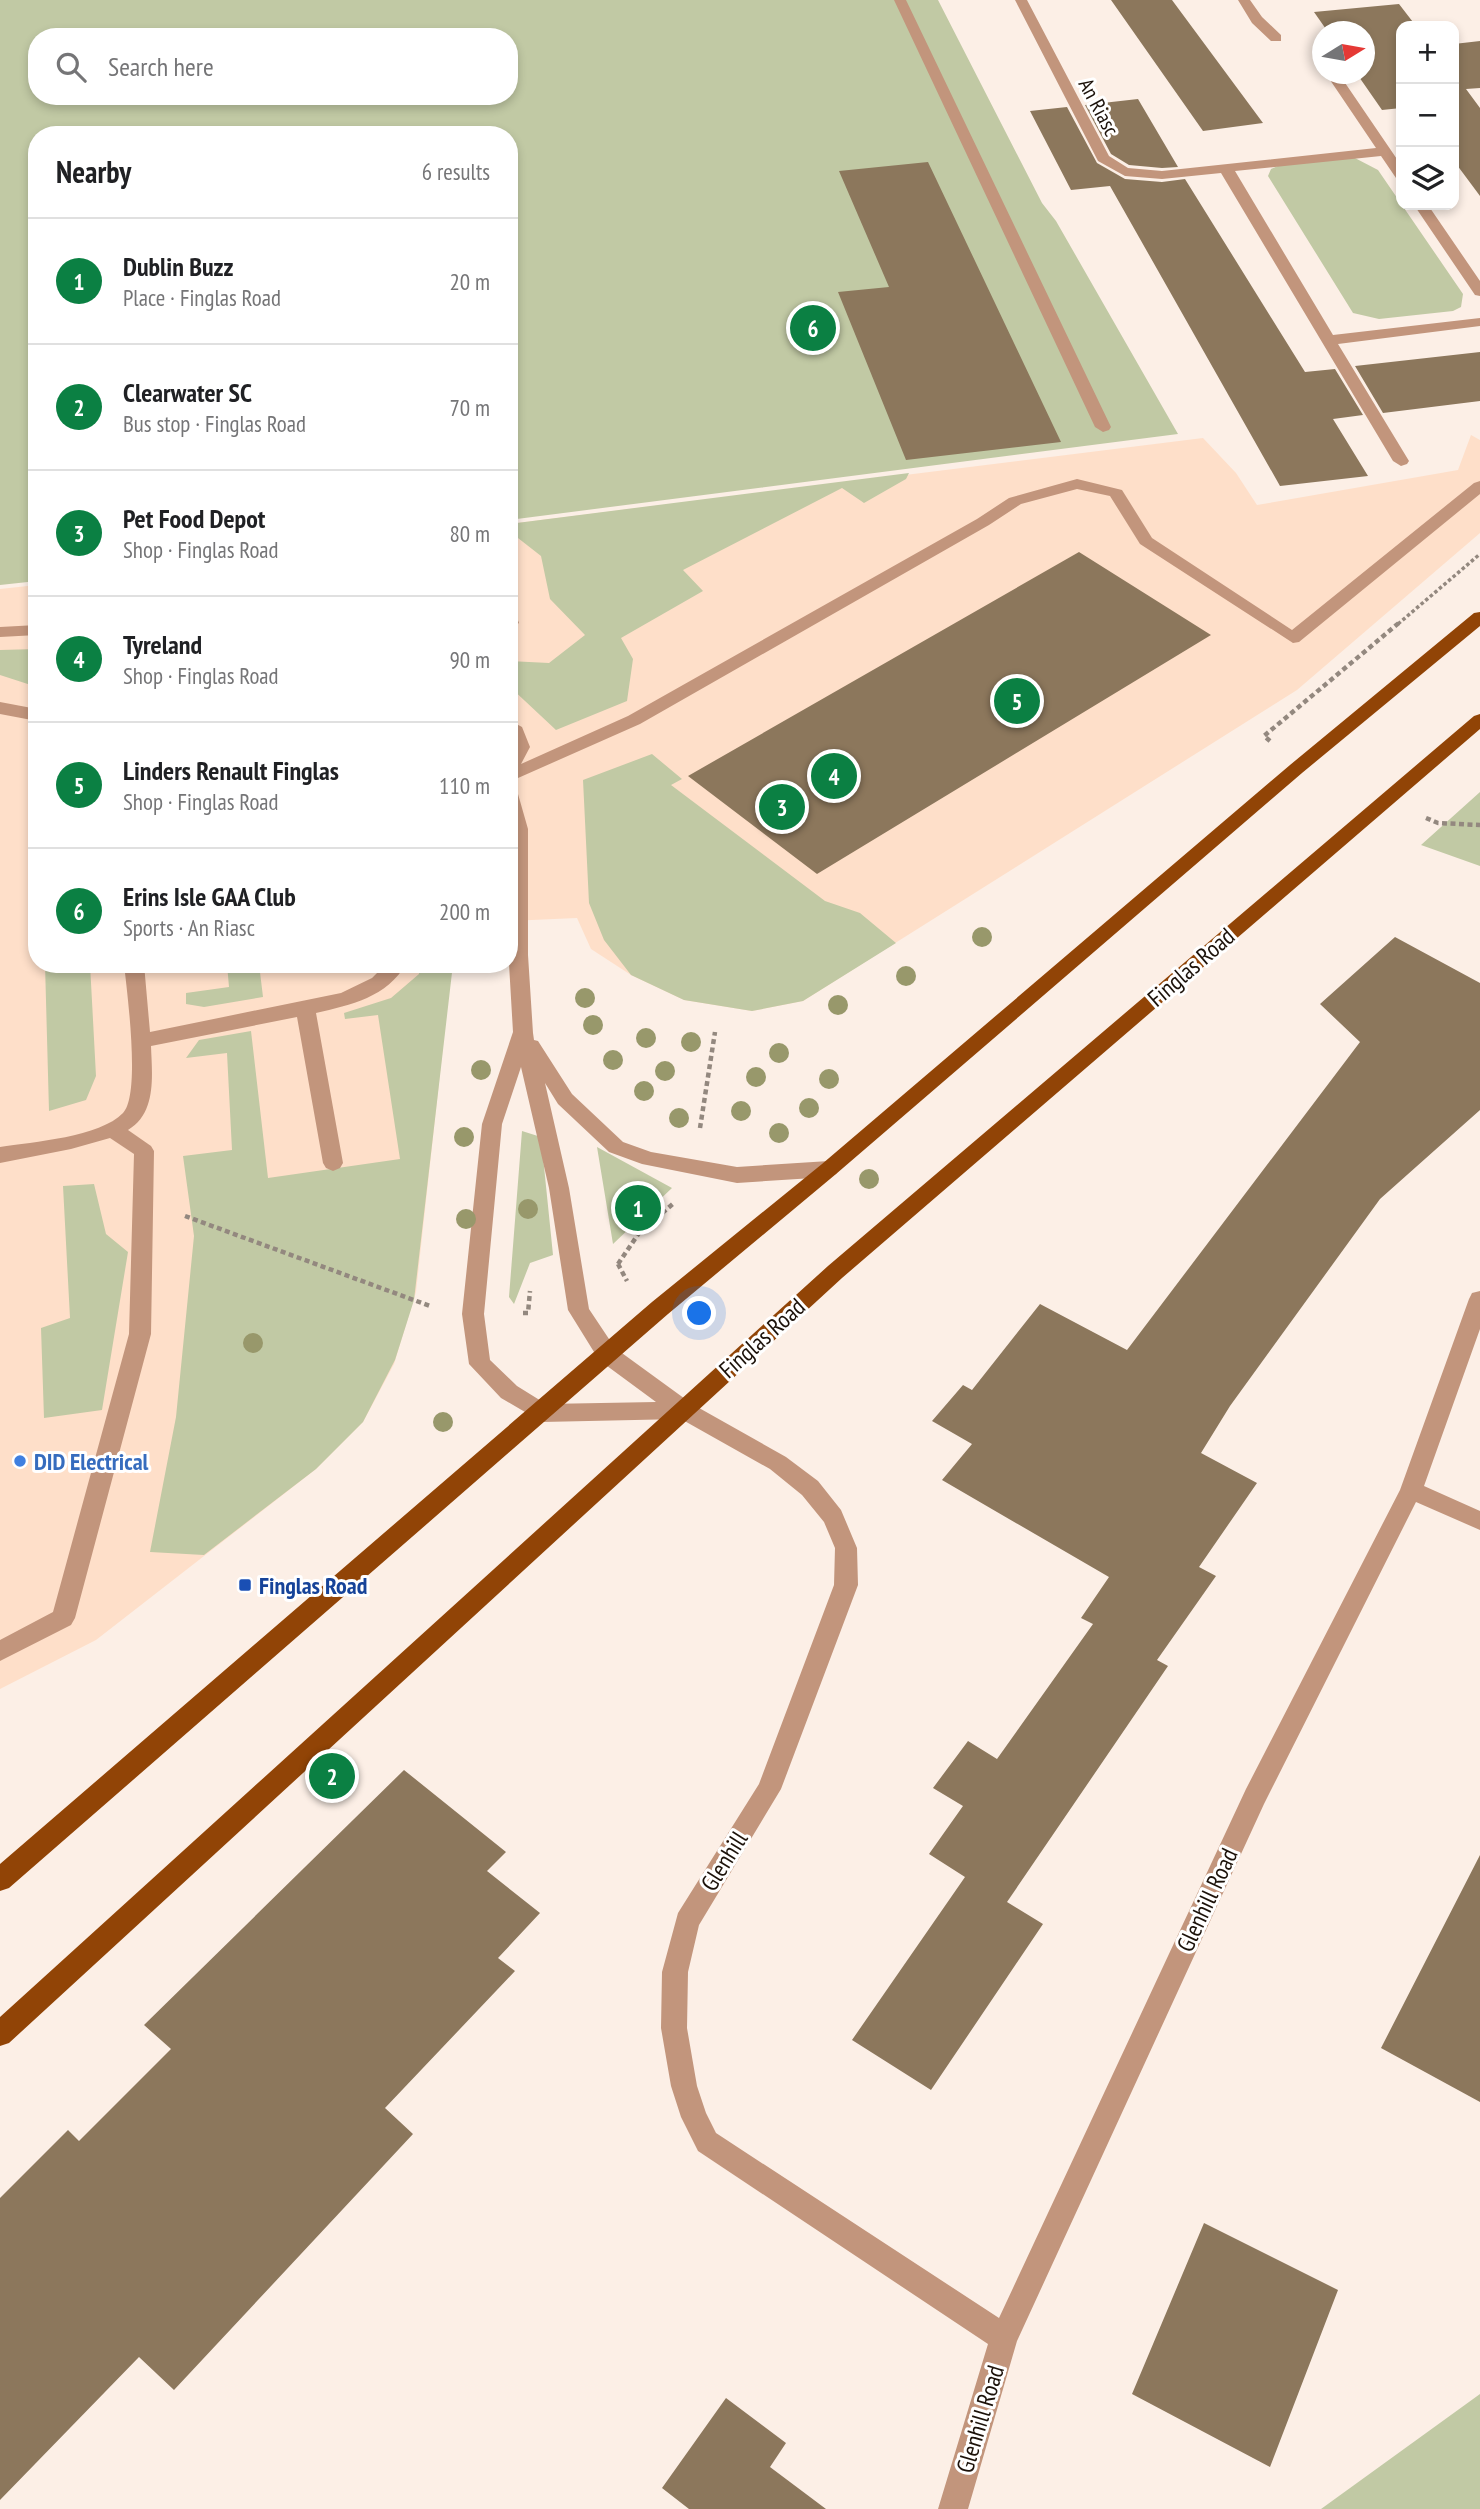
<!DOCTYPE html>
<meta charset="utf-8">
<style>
body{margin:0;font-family:"PT Sans Narrow",sans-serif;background:#f6f6f6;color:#202124}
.controls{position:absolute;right:21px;top:21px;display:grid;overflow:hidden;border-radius:14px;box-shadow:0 4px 10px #0003}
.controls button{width:63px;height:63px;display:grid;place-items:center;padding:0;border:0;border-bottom:2px solid #e0e0e0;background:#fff;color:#202124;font:35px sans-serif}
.compass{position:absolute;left:1312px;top:21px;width:63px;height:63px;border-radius:50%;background:#fff;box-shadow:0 4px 10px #0003;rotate:79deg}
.you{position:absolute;left:700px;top:1314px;width:24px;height:24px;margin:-18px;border:5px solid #fff;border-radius:50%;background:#1a73e8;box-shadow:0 0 0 10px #1a73e833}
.badge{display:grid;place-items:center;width:46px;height:46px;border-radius:50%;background:#0b8043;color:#fff;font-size:23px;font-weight:700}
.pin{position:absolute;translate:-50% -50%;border:4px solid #fff;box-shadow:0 2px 7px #0006}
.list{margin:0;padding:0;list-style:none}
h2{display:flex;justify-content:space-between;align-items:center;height:91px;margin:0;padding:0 28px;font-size:30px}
h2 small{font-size:23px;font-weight:400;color:#757577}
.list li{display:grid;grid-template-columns:46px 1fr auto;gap:21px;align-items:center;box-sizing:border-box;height:126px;padding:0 28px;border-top:2px solid #e0e0e0}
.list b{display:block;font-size:26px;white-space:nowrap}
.list p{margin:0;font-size:23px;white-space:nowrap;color:#757577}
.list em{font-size:23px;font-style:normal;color:#757577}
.icon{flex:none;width:38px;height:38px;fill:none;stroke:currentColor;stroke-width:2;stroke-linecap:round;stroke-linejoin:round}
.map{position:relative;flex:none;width:1480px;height:2509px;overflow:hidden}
.search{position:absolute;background:#fff;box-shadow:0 4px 10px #0003;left:28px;top:28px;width:490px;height:77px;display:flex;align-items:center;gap:18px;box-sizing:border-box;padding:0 24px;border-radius:28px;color:#757577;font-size:26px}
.panel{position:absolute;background:#fff;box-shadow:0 4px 10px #0003;left:28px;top:126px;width:490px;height:847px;border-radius:28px}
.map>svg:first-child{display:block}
.built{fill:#fedfc9}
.green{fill:#c1c9a4;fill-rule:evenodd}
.building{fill:#8c775c}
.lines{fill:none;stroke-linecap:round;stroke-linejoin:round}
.path-far1{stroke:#93887f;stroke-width:3.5;stroke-dasharray:3.5 2.5;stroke-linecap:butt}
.path{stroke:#93887f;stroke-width:4.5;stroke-dasharray:5 3.5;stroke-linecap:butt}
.minor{fill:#c2957c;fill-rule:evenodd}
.major{fill:#914406;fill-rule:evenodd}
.tree{fill:#98986b}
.shop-dot{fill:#3f7fe0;stroke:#fff;stroke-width:2.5}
.transit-dot{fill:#1a4fb4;stroke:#fff;stroke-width:2.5}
.labels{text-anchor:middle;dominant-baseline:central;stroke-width:6;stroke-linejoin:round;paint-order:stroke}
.far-street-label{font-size:21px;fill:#1c120a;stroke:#fff}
.street-label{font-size:24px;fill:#1c120a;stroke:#fff}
.shop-label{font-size:24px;font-weight:bold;fill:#366cbe;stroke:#fff;text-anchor:start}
.transit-label{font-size:24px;font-weight:bold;fill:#164399;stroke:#fff;text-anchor:start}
</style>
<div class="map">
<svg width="1480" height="2509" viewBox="0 0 1480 2509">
<rect width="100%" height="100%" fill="#fcefe6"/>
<path class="built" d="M1471 435 1480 440V533L1297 690 803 1001 752 1011 684 1000 631 975 591 949 577 918 509 921V524L1203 438 1236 473 1257 505 1458 470Z
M37 585V964H452L416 1292 394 1364 363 1422 316 1469 96 1640 0 1689V589Z"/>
<path class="green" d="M0 0H938L1042 203 1056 221 1178 434 509 520V135H37V581L0 585ZM37 37H509V96H37Z
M1353 157 1378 170 1463 294 1461 307 1453 311 1379 319 1353 313 1268 176 1271 169 1280 165Z
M909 473 906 479 864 503 842 488 683 570 703 591 621 638 633 659 627 701 556 730 509 686V661L549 663 585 635 550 599 541 556 509 531V524Z
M37 649V687L0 675V650Z
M652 754 682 779 671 785 825 901 860 913 896 943 803 1001 752 1011 684 1000 631 975 604 940 589 903 583 780Z
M1480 792V866L1421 845Z
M45 964H90L96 1076 86 1100 49 1111Z
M227 964H259L263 997 204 1007 186 1004V993L229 987Z
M419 964H453L414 1300 395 1360 363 1422 316 1469 204 1555 150 1552 176 1417 194 1236 183 1156 232 1150 227 1053 186 1058 199 1040 251 1031 268 1178 400 1159 378 1015 345 1019 344 1013 391 998 419 974Z
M522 1131 541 1137 553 1255 530 1263 514 1304 509 1297Z
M597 1147 672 1188 613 1244Z
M94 1184 106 1234 128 1252 102 1410 44 1418 41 1328 70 1318 63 1186Z
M1480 2394V2509H1321Z"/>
<path class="building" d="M1111 0H1172L1263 123 1203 131Z
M1399 4 1416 26H1401V108L1382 110 1357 74H1364V32H1328L1314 12Z
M1480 41V88L1466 89 1480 108V196L1454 161V44Z
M1138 99 1178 167 1162 168 1129 165 1111 154 1085 105Z
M1067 107 1097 163 1125 179 1162 182 1185 179 1305 372 1335 369 1363 415 1333 419 1368 476 1280 486 1110 186 1071 190 1030 111Z
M928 162 1061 442 906 460 838 292 889 287 839 171Z
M1480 352V401L1383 413 1355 366Z
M1079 552 1211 635 817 874 688 776Z
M1395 937 1480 983V1110L1380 1199 1230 1406 1201 1453 1257 1483 1199 1567 1216 1576 1157 1660 1168 1666 1007 1902 1043 1924 931 2090 852 2040 965 1877 929 1854 963 1806 933 1788 968 1741 997 1759 1093 1624 1081 1618 1109 1577 942 1480 972 1444 932 1421 963 1385 972 1390 1040 1304 1127 1350 1360 1042 1320 1004Z
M404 1770 506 1852 487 1871 540 1913 498 1958 515 1971 385 2108 413 2134 174 2390 139 2357 0 2500V2198L68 2130 79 2141 171 2049 144 2025Z
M1480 1855V2102L1381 2048Z
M1204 2223 1338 2290 1270 2467 1132 2394Z
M726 2398 786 2443 770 2467 826 2509H689L662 2488Z"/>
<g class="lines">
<path class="path-far1" d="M1398 624 1480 554"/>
<path class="path" d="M1270 741 1264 736 1400 622
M1426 818 1438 823 1480 825
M700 1128 715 1032
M185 1216 430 1306
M618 1264 639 1233 674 1203
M618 1264 627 1281
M523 1313H528L530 1291"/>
<path class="minor" d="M894 0H906L1111 427 1109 430 1103 432 1095 427Z
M1015 0H1027L1109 156 1128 168 1162 171 1376 148 1326 74H1339L1401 165V179L1396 178 1381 156 1235 171 1333 335 1480 318V326L1338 344 1409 461 1407 464 1401 466 1393 461 1221 173 1162 179 1125 176 1098 161Z
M1238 0H1250L1262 17 1281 35V41H1271L1252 23Z
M1414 205H1428L1480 281V296L1475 295Z
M1077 479 1122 490 1152 538 1292 630 1474 483 1480 481V494L1299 642 1293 643 1140 544 1110 496 1077 489 1021 504 989 525 640 724 509 782V752L512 747 509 720 522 727 530 747 521 764 628 716 977 519 1009 498Z
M509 611 515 612 519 623 509 630Z
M37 625V635L0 637V627Z
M0 702 37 709V721L0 714Z
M509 788 518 794 528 829V955L533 1033 534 1040 538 1041 572 1094 623 1142 651 1152 737 1167 829 1161 836 1164 839 1169 836 1174 829 1177 737 1183 642 1164 609 1152 558 1104 545 1083 569 1188 589 1309 615 1348 692 1404 786 1457 818 1481 841 1510 857 1548 858 1585 781 1789 699 1925 688 1972 687 2028 697 2086 706 2113 716 2133 999 2318 1246 1789 1400 1490 1469 1299 1472 1293 1480 1291V1329L1424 1486 1480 1511V1530L1416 1502 1264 1804 1017 2341 968 2509H938L988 2344 698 2151 681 2117 671 2086 661 2028 662 1972 678 1913 759 1784 834 1585 835 1548 824 1522 802 1495 770 1469 681 1419 542 1422 501 1398 469 1364 462 1314 482 1124 513 1032 509 964ZM521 1067 549 1188 568 1310 599 1360 656 1402 546 1404 517 1386 490 1360 484 1314 502 1124Z
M124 964H144L150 1032 341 993 372 978 386 964H406C387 997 351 1005 316 1013L343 1163 340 1168 333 1171 326 1168 323 1163 297 1017 151 1046C152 1075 157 1113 128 1130L151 1146 154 1151 151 1334 75 1618 71 1625 0 1661V1640L53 1612 129 1334 134 1154 110 1138 71 1149 0 1163V1147C33 1142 100 1137 123 1113 141 1095 127 992 124 964Z"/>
<path class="major" d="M1480 612V626L1302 773 836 1174 668 1314 9 1888 0 1891V1864L652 1302 822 1164 1290 765 1474 613Z
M1480 714V729L842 1278 9 2043 0 2046V2017L828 1266 1474 716Z"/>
</g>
<g class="tree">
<circle cx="982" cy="937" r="10"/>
<circle cx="906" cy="976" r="10"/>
<circle cx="585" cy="998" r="10"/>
<circle cx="838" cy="1005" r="10"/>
<circle cx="593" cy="1025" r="10"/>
<circle cx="646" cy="1038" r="10"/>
<circle cx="691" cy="1042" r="10"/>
<circle cx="779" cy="1053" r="10"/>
<circle cx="613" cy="1060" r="10"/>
<circle cx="481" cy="1070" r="10"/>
<circle cx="665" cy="1071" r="10"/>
<circle cx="756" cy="1077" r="10"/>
<circle cx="829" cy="1079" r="10"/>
<circle cx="644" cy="1091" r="10"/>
<circle cx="809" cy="1108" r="10"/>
<circle cx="741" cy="1111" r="10"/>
<circle cx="679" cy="1118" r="10"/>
<circle cx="779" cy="1133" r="10"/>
<circle cx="464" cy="1137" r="10"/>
<circle cx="869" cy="1179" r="10"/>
<circle cx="528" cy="1209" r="10"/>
<circle cx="466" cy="1219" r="10"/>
<circle cx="253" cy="1343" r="10"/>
<circle cx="443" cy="1422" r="10"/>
</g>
<circle class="shop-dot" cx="20" cy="1461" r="7"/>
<rect class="transit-dot" x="238" y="1578" width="14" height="14" rx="3.5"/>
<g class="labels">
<g class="far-street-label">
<text transform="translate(1099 107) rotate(62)">An Riasc</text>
</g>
<g class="street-label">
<text transform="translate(1191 967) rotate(-41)">Finglas Road</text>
<text transform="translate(762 1338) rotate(-42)">Finglas Road</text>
<text transform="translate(724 1861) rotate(-58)">Glenhill</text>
<text transform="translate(1207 1900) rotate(-65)">Glenhill Road</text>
<text transform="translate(980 2419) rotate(-73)">Glenhill Road</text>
</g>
<g class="shop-label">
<text x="34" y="1461">DID Electrical</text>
</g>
<g class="transit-label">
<text x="259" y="1585">Finglas Road</text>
</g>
</g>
</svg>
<div class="controls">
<button>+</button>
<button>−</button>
<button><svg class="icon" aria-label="layers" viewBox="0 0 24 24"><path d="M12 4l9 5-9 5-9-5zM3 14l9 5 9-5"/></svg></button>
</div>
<svg class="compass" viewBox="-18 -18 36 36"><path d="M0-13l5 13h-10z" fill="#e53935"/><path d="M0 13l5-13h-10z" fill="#757577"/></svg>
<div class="you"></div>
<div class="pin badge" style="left:638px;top:1208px">1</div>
<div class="pin badge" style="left:332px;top:1776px">2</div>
<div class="pin badge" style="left:782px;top:807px">3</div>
<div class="pin badge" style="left:834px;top:776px">4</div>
<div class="pin badge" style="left:1017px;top:701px">5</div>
<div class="pin badge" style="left:813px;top:328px">6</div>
<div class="search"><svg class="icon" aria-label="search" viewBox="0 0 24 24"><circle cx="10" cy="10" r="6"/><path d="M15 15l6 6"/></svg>Search here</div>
<section class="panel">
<h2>Nearby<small>6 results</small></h2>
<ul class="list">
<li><span class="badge">1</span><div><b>Dublin Buzz</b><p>Place · Finglas Road</p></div><em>20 m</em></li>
<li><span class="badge">2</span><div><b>Clearwater SC</b><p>Bus stop · Finglas Road</p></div><em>70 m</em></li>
<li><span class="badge">3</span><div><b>Pet Food Depot</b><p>Shop · Finglas Road</p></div><em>80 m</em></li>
<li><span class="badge">4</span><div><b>Tyreland</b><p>Shop · Finglas Road</p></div><em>90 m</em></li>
<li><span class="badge">5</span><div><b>Linders Renault Finglas</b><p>Shop · Finglas Road</p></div><em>110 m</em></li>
<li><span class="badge">6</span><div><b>Erins Isle GAA Club</b><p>Sports · An Riasc</p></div><em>200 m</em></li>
</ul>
</section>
</div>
